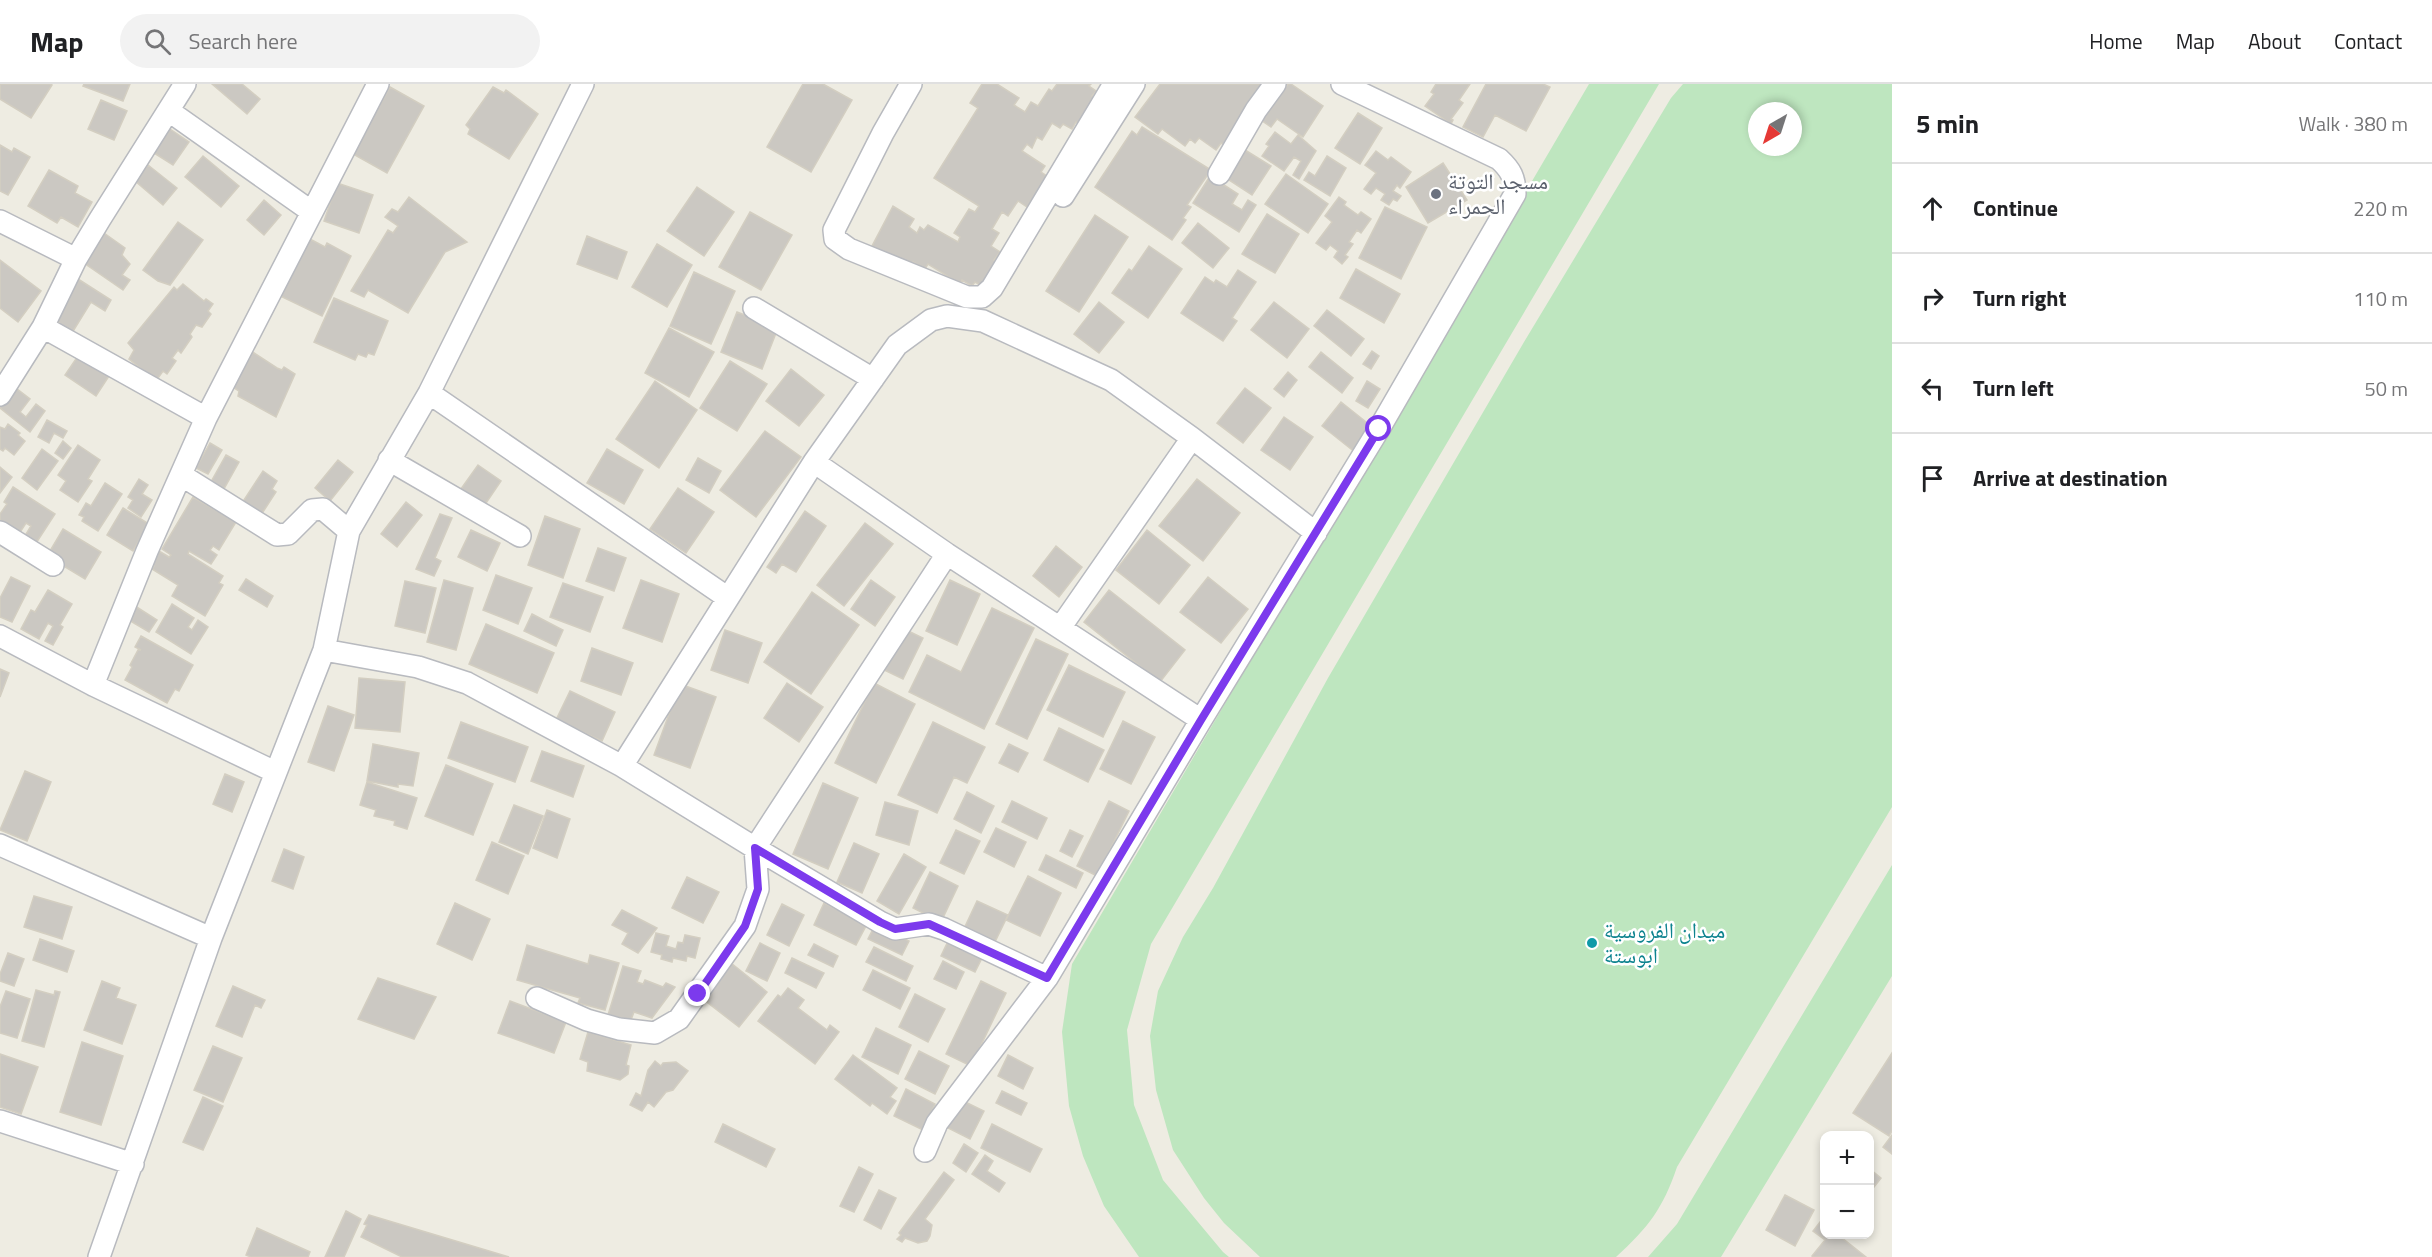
<!DOCTYPE html>
<meta charset="utf-8">
<style>
body{margin:0;font-family:"Titillium Web","Noto Naskh Arabic",sans-serif;background:#f2f2f2;color:#202124}
.controls{position:absolute;right:18px;bottom:18px;display:grid;overflow:hidden;border-radius:12px;box-shadow:0 3px 9px #0003}
.controls button{width:54px;height:54px;display:grid;place-items:center;padding:0;border:0;border-bottom:2px solid #e0e0e0;background:#fff;color:#202124;font:30px sans-serif}
.compass{position:absolute;left:1748px;top:18px;width:54px;height:54px;border-radius:50%;background:#fff;box-shadow:0 3px 9px #0003;rotate:219deg}
.stop{position:absolute;width:18px;height:18px;margin:-14px;border:4px solid #7c3aed;border-radius:50%;background:#fff}
.stop.end{background:#7c3aed;border-color:#fff;box-shadow:0 2px 6px #0008}
.list{margin:0;padding:0;list-style:none}
h2{display:flex;justify-content:space-between;align-items:center;height:78px;margin:0;padding:0 24px;font-size:26px}
h2 small{font-size:20px;font-weight:400;color:#757577}
.list li{display:grid;grid-template-columns:39px 1fr auto;gap:18px;align-items:center;box-sizing:border-box;height:90px;padding:0 24px;border-top:2px solid #e0e0e0}
.list b{display:block;font-size:22px;white-space:nowrap}
.list em{font-size:20px;font-style:normal;color:#757577}
.icon{flex:none;width:33px;height:33px;fill:none;stroke:currentColor;stroke-width:2;stroke-linecap:round;stroke-linejoin:round}
.map{position:relative;flex:none;width:1892px;height:1173px;overflow:hidden}
header{display:flex;align-items:center;gap:36px;box-sizing:border-box;height:84px;padding:0 30px;background:#fff;border-bottom:2px solid #e0e0e0}
header strong{font-size:28px}
nav{display:flex;gap:33px;margin-inline-start:auto;font-size:21px}
.search{width:420px;height:54px;background:#f2f2f2;display:flex;align-items:center;gap:15px;box-sizing:border-box;padding:0 21px;border-radius:33px;color:#757577;font-size:22px}
main{display:flex}
aside{flex:1;background:#fff}
.map>svg:first-child{display:block}
.green{fill:#bee6bf;fill-rule:evenodd}
.building{fill:#cbc8c2;stroke:#d3cec1;stroke-width:1.5}
.lines{fill:none;stroke-linecap:round;stroke-linejoin:round}
.street-casing{stroke:#b8babf;stroke-width:24}
.street{stroke:#fff;stroke-width:21}
.route{stroke:#7c3aed;stroke-width:8}
.worship-dot{fill:#6b7280;stroke:#fff;stroke-width:2}
.culture-dot{fill:#0f9aa8;stroke:#fff;stroke-width:2}
.labels{text-anchor:middle;dominant-baseline:central;stroke-width:5;stroke-linejoin:round;paint-order:stroke}
.worship-label{font-size:22px;fill:#5b616d;stroke:#fff;text-anchor:start}
.culture-label{font-size:22px;fill:#0d838f;stroke:#fff;text-anchor:start}
</style>
<header>
<strong>Map</strong>
<div class="search"><svg class="icon" aria-label="search" viewBox="0 0 24 24"><circle cx="10" cy="10" r="6"/><path d="M15 15l6 6"/></svg>Search here</div>
<nav><a>Home</a><a>Map</a><a>About</a><a>Contact</a></nav>
</header>
<main>
<div class="map">
<svg width="1892" height="1173" viewBox="0 0 1892 1173">
<rect width="100%" height="100%" fill="#eeece2"/>
<path class="green" d="M1589 0H1659L1151 860 1127 946 1134 1021 1163 1096 1223 1168 1229 1173H1139L1104 1122 1083 1072 1069 1022 1062 948 1072 880Z
M1683 0H1892V723L1677 1083C1663 1124 1649 1143 1616 1173H1260L1224 1139 1204 1114 1173 1066 1156 1006 1150 952 1158 907 1183 853 1213 804 1328 594 1524 258 1671 14ZM1757 27H1793V63H1757Z
M1892 781V892L1721 1173H1648L1677 1140Z"/>
<path class="building" d="M0 0H50L52 1 31 34 0 15Z
M84 0H130L123 17 83 2Z
M212 0H242L260 15 247 30Z
M803 0H823L852 16 811 88 767 63Z
M982 0H997L1019 14 1014 21 1025 28 1031 18 1038 22 1049 5 1052 7 1057 0H1091L1089 2 1096 7 1092 12 1098 16 1082 41 1076 38 1072 45 1063 40 1060 44 1052 39 1042 56 1037 53 1032 64 1027 60 1022 67 1045 82 1041 88 1047 92 1042 105 1027 123 1018 117 1008 132 1002 128 992 145 999 149 991 162 1000 168 994 176 997 178 982 202 975 198 972 202 962 196 960 200 928 180 925 185 913 178 910 182 871 164 893 122 914 135 909 143 917 149 920 143 924 146 928 141 958 158 960 153 954 149 969 125 975 128 979 122 934 94 978 24 970 19Z
M1160 0H1263L1236 38 1242 41 1226 63 1221 59 1216 66 1199 54 1195 59 1190 55 1185 62 1162 45 1158 50 1135 33Z
M1288 0H1291L1323 22 1303 53 1277 35 1271 43 1258 34 1266 22 1270 26Z
M1436 0H1470L1459 16 1463 19 1451 35 1453 36 1451 40 1425 22 1434 10 1431 8Z
M1486 0H1543L1550 3 1526 47 1495 31 1483 53 1463 43Z
M390 3 424 22 387 89 353 70Z
M493 3 504 9 506 6 538 30 509 75 468 50 470 45 466 41Z
M101 16 127 27 114 56 88 45Z
M1358 29 1382 44 1360 80 1335 64Z
M1142 43 1211 86 1187 121 1191 123 1183 134 1186 136 1172 156 1095 103 1132 47 1137 51Z
M170 45 189 58 173 81 154 69Z
M1275 48 1291 60 1298 51 1316 67 1299 95 1293 91 1301 77 1294 73 1284 87 1262 72 1269 62 1266 60Z
M0 61 12 68 14 64 30 73 8 111 0 107Z
M1245 66 1271 82 1252 111 1226 94Z
M1376 67 1388 76 1391 73 1411 88 1400 104 1397 101 1393 107 1401 112 1397 117 1393 115 1389 121 1381 116 1385 110 1376 104 1371 110 1364 105 1376 89 1365 81Z
M203 72 239 102 221 123 185 93Z
M1327 72 1346 84 1330 112 1304 96 1309 88 1315 92Z
M1443 79 1467 116 1428 139 1406 103Z
M148 81 177 104 163 121 135 97Z
M49 86 78 102 75 109 92 118 78 143 61 133 57 139 28 122Z
M1286 90 1328 120 1308 149 1265 120Z
M1210 92 1238 110 1232 120 1242 126 1248 116 1256 121 1239 148 1193 119Z
M337 99 373 111 359 149 324 137Z
M697 103 734 128 704 172 667 147Z
M409 113 467 158 445 168 408 229 368 206 364 213 351 207 388 146 393 149 398 142 385 133 392 125 398 128Z
M1339 113 1346 118 1344 121 1358 131 1361 128 1371 135 1361 149 1357 146 1349 158 1353 160 1345 171 1348 173 1342 180 1334 173 1338 167 1330 161 1326 166 1316 159 1332 138 1325 132Z
M264 116 281 131 264 151 247 136Z
M1385 123 1427 143 1401 195 1359 174Z
M750 128 792 151 761 206 719 183Z
M1267 130 1299 150 1275 189 1242 170Z
M1095 131 1128 153 1079 228 1046 207Z
M178 138 203 156 170 201 158 197 143 186Z
M1198 139 1229 164 1213 184 1182 159Z
M104 149 125 164 122 171 130 180 122 191 130 196 123 206 84 179Z
M587 152 627 168 617 195 577 180Z
M308 154 325 163 327 159 351 172 322 232 278 211Z
M657 160 692 181 667 223 632 203Z
M1149 162 1182 185 1148 234 1112 209 1129 185 1132 187Z
M0 176 41 207 18 238 0 224Z
M1356 185 1400 210 1384 239 1340 214Z
M1238 186 1256 198 1232 234 1237 237 1223 257 1181 229 1205 193 1214 199 1216 196 1227 203Z
M694 188 735 207 711 260 670 242Z
M78 195 111 216 105 227 91 218 72 249 52 236Z
M183 200 204 217 206 215 213 220 208 227 211 230 202 243 196 241 190 250 192 253 181 269 178 266 172 274 176 277 167 290 163 287 156 297 129 275 134 266 128 259 174 203 177 206Z
M334 214 388 237 374 271 368 269 366 273 358 270 355 276 314 258Z
M1099 218 1124 238 1099 269 1074 250Z
M1274 218 1309 245 1287 274 1251 246Z
M1327 226 1364 255 1351 272 1314 242Z
M737 228 778 244 762 285 721 268Z
M669 244 714 268 689 313 645 289Z
M251 267 277 284 282 286 284 283 295 290 276 333 238 312 239 307 231 302 232 298 236 299 240 285Z
M1372 267 1379 272 1371 285 1363 280Z
M1321 268 1353 294 1342 309 1309 283Z
M80 269 111 289 96 312 65 291Z
M730 277 767 300 737 347 700 324Z
M791 285 824 311 799 342 766 317Z
M1288 288 1297 296 1284 313 1274 305Z
M655 297 697 326 659 384 616 355Z
M1367 297 1380 305 1368 324 1356 317Z
M12 301 30 315 20 328 26 333 36 320 45 327 30 348 0 324V317Z
M1245 304 1271 324 1243 359 1217 339Z
M1341 318 1375 345 1356 369 1322 342Z
M1284 333 1313 353 1290 386 1261 366Z
M47 336 67 347 63 354 54 349 49 359 38 353Z
M8 340 20 349 18 351 25 357 14 371 5 364 3 367 0 365V343L5 345Z
M765 347 801 373 756 433 720 406Z
M63 357 71 364 63 375 55 369Z
M210 359 222 366 208 390 196 384Z
M78 361 100 376 88 395 92 397 78 418 60 406 66 397 58 391Z
M42 365 58 377 37 406 22 394Z
M607 365 643 386 624 420 587 399Z
M226 371 239 378 220 412 207 405Z
M698 374 721 387 709 409 686 396Z
M338 376 353 388 330 417 315 404Z
M478 381 501 397 482 425 458 409Z
M0 383 12 393 0 409Z
M263 387 277 397 272 405 276 408 259 434 240 422Z
M139 395 148 401 142 410 152 416 141 433 128 424 133 416 128 413Z
M1197 395 1240 429 1203 477 1159 442Z
M105 399 122 410 98 447 82 437 84 433 79 431 86 419 91 422Z
M13 403 55 430 31 467 20 460 31 442 26 439 15 456 0 446V430L7 420 4 418Z
M678 404 714 428 686 469 650 445Z
M193 413 236 438 219 466 213 462 210 466 217 471 211 480 189 467 188 470 223 492 219 499 223 501 205 532 172 512 178 501 152 485 154 482 147 477 154 464 169 473 171 471 162 465Z
M406 418 422 431 397 463 381 450Z
M123 424 149 440 133 467 107 451Z
M805 427 826 442 796 488 782 480 776 489 767 483Z
M440 430 452 434 435 474 441 477 434 492 416 485Z
M545 432 580 445 563 494 528 481Z
M865 439 893 460 844 522 817 501Z
M63 445 101 468 85 495 47 472Z
M471 446 500 459 487 487 458 473Z
M1147 446 1190 481 1159 520 1116 486Z
M1056 462 1082 483 1059 513 1033 492Z
M598 464 626 474 614 507 586 497Z
M496 491 532 504 518 540 483 526Z
M11 493 30 502 12 538 0 533V514Z
M1208 493 1248 525 1221 559 1180 528Z
M246 495 273 512 267 523 239 506Z
M444 496 473 504 456 566 427 558Z
M641 496 679 510 662 558 623 544Z
M871 496 895 513 875 542 851 525Z
M950 496 980 510 957 561 926 547Z
M405 497 436 504 425 549 395 542Z
M563 499 603 513 590 548 550 533Z
M48 506 72 520 60 541 63 543 53 561 45 557 53 542 48 539 39 555 21 545 31 526 35 528Z
M1109 506 1185 566 1160 598 1084 538Z
M812 508 859 541 811 610 764 578Z
M172 520 194 534 188 543 192 546 198 536 208 543 191 570 156 548Z
M135 522 157 536 149 548 127 535Z
M992 524 1034 544 984 645 909 608 927 571 961 588Z
M532 530 563 546 556 562 524 547Z
M486 540 554 569 537 609 469 580Z
M904 545 923 554 903 595 884 586Z
M725 546 762 559 748 599 711 586Z
M141 552 193 581 179 607 175 605 167 619 125 596 132 583 130 581 138 566H141L135 563Z
M1036 555 1068 570 1027 655 996 640Z
M592 564 633 579 621 611 581 597Z
M1069 581 1125 608 1103 653 1047 626Z
M0 585 9 589 0 613Z
M359 594 405 598 400 648 355 644Z
M787 599 823 623 799 658 764 634Z
M874 599 915 620 876 699 835 679Z
M680 600 716 613 690 684 654 671Z
M570 607 615 628 602 657 556 636Z
M328 622 354 631 334 687 308 678Z
M1123 637 1155 653 1131 700 1100 685Z
M461 638 528 663 515 698 448 674Z
M933 638 985 663 967 699 954 693 937 729 898 711Z
M1059 644 1104 666 1088 698 1044 676Z
M373 660 419 669 413 702 398 700V703L367 697Z
M1009 660 1028 669 1018 688 999 679Z
M542 667 584 682 573 713 531 697Z
M446 681 493 700 473 751 425 732Z
M25 687 51 698 27 757 0 746Z
M225 690 244 698 232 728 213 720Z
M367 698 417 714 407 745 394 741 395 737 374 732 376 726 360 721Z
M823 699 858 714 828 785 793 770Z
M967 708 994 722 981 749 954 735Z
M1012 717 1047 734 1037 755 1002 738Z
M1109 717 1129 727 1097 792 1077 782Z
M885 718 918 727 909 761 876 751Z
M514 721 543 732 528 770 499 758Z
M547 726 570 735 557 774 533 764Z
M996 744 1026 758 1014 783 984 768Z
M956 746 980 757 964 790 940 779Z
M1070 746 1083 752 1072 773 1060 767Z
M492 758 524 772 508 810 476 796Z
M854 759 879 770 862 809 837 798Z
M284 765 304 773 293 805 272 797Z
M904 770 926 783 899 830 877 817Z
M1046 771 1083 789 1076 804 1039 786Z
M930 788 958 802 941 838 913 824Z
M1028 792 1061 809 1040 852 1006 836Z
M687 793 719 808 703 839 672 824Z
M34 812 72 823 62 855 24 843Z
M977 817 1008 831 992 864 962 849Z
M455 819 490 835 472 876 437 860Z
M824 819 867 840 856 861 814 841Z
M782 820 804 831 789 862 767 851Z
M622 826 657 844 638 869 622 860 628 849 612 841Z
M875 841 909 857 902 871 868 855Z
M656 849 669 852 666 862 676 865 678 858 683 859 685 851 700 854 695 874 687 872 686 877 673 874 672 878 661 875 662 871 651 868Z
M951 851 985 868 975 888 941 872Z
M40 855 74 867 67 888 33 876Z
M760 859 780 869 767 897 746 887Z
M814 860 838 872 833 883 808 871Z
M527 861 588 880 590 871 619 879 605 926 578 919 580 914 517 896Z
M874 863 913 882 906 897 866 878Z
M8 869 24 875 14 902 0 897V890Z
M792 874 824 889 816 904 785 889Z
M943 877 964 888 956 905 934 895Z
M731 879 767 908 739 943 703 915Z
M623 882 641 887 637 898 643 900 645 896 663 903 666 899 675 903 652 934 634 928 631 936 608 931Z
M873 886 910 904 900 925 863 906Z
M378 894 436 913 414 955 358 935Z
M102 897 120 904 116 914 136 921 122 960 84 946Z
M981 897 1006 909 971 982 946 970Z
M233 902 265 916 261 924 255 921 242 953 216 942Z
M788 904 804 916 798 924 827 946 830 941 839 948 815 980 758 937 778 911 781 913Z
M36 906 54 911 55 907 60 908 44 963 22 957Z
M6 907 30 915 17 954 0 949V923Z
M915 910 945 925 928 958 899 943Z
M510 917 566 938 554 969 498 949Z
M876 944 911 961 898 990 862 973Z
M588 948 631 961 626 981 629 982 628 990 620 996 587 987 588 978 580 975Z
M82 958 123 972 101 1041 60 1028Z
M213 962 242 974 223 1018 194 1006Z
M919 967 949 982 935 1010 905 995Z
M1892 969V1047L1889 1052 1853 1029Z
M0 970 38 983 21 1030 0 1023Z
M853 971 897 1004 890 1013 896 1017 887 1030 872 1019 870 1022 835 995Z
M1008 971 1033 984 1023 1005 998 992Z
M655 977 661 982 663 979 676 978 688 987 673 1006 666 1008 654 1023 648 1018 642 1027 630 1021 636 1009 641 1012 648 986Z
M906 1005 935 1020 923 1046 894 1032Z
M1002 1007 1027 1019 1021 1031 996 1019Z
M203 1013 223 1022 203 1066 183 1058Z
M959 1015 984 1027 970 1055 946 1043Z
M723 1040 775 1065 766 1083 715 1058Z
M992 1040 1042 1065 1030 1088 981 1064Z
M1892 1051V1070L1883 1063Z
M964 1060 978 1069 966 1088 953 1079Z
M985 1071 993 1077 987 1087 1005 1099 999 1108 972 1090Z
M859 1083 873 1090 854 1128 840 1122Z
M1870 1085 1881 1094 1870 1108Z
M944 1088 954 1096 925 1135 932 1141 930 1152 927 1157 918 1159 905 1154 902 1158 897 1155 901 1151 899 1149Z
M879 1106 896 1114 881 1145 864 1136Z
M1785 1111 1814 1126 1795 1162 1766 1146Z
M346 1127 361 1135 344 1173H325Z
M369 1131 509 1173H402L361 1153 367 1141 364 1140Z
M1820 1138 1824 1141V1150H1837L1866 1173H1814L1812 1172 1825 1156 1813 1147Z
M257 1144 310 1168 308 1173H251L246 1171Z"/>
<g class="lines">
<defs>
<path id="street" d="M911 0 883 49 834 146 835 155 849 165 967 213H982L992 204 1114 0
M169 27 312 128
M1219 90 1256 26 1275 0
M1063 112 1134 0
M0 137 76 175
M754 224 873 295
M43 243 206 334
M429 309 728 514
M0 311 43 243 76 175 100 135 185 0
M389 376 520 452
M814 378 947 470 1201 636
M181 391 277 451 288 450 312 426 323 425 349 447
M0 448 53 481
M1060 544 1192 354
M0 552 93 601 275 688
M324 566 418 583 467 599 622 682 755 764 880 838 895 845 929 840 944 845 1047 894
M93 601 147 467 206 334 378 0
M622 682 814 378 897 261 931 236 947 232 983 237 1111 296 1192 354 1316 449
M0 761 211 854
M537 914 587 936 619 945 655 949 679 935 745 842 758 805 755 764 947 470
M0 1037 133 1080
M925 1067 937 1039 1047 894 1201 636 1379 345 1515 110C1515 94 1511 86 1499 75L1342 0
M99 1173 211 854 324 566 349 447 429 309 583 0"/>
</defs>
<use href="#street" class="street-casing"/>
<use href="#street" class="street"/>
</g>
<g class="lines">
<path class="route" d="M698 910 745 842 758 805 755 764 880 838 895 845 929 840 1047 894 1201 636 1379 345"/>
</g>
<circle class="worship-dot" cx="1436" cy="110" r="6"/>
<circle class="culture-dot" cx="1592" cy="859" r="6"/>
<g class="labels">
<g class="worship-label">
<text x="1448" y="97">مسجد التوتة<tspan x="1448" dy="25">الحمراء</tspan></text>
</g>
<g class="culture-label">
<text x="1604" y="846">ميدان الفروسية<tspan x="1604" dy="25">ابوستة</tspan></text>
</g>
</g>
</svg>
<div class="controls">
<button>+</button>
<button>−</button>
</div>
<svg class="compass" viewBox="-18 -18 36 36"><path d="M0-13l5 13h-10z" fill="#e53935"/><path d="M0 13l5-13h-10z" fill="#757577"/></svg>
<div class="stop" style="left:1379px;top:345px"></div>
<div class="stop end" style="left:698px;top:910px"></div>
</div>
<aside>
<h2>5 min<small>Walk · 380 m</small></h2>
<ul class="list">
<li><svg class="icon" aria-label="ahead" viewBox="0 0 24 24"><path d="M12 20V5M6 11l6-6 6 6"/></svg><div><b>Continue</b></div><em>220 m</em></li>
<li><svg class="icon" aria-label="right" viewBox="0 0 24 24"><path d="M7 20v-9h11M14 6l5 5-5 5"/></svg><div><b>Turn right</b></div><em>110 m</em></li>
<li><svg class="icon" aria-label="left" viewBox="0 0 24 24"><path d="M17 20v-9H6M10 6l-5 5 5 5"/></svg><div><b>Turn left</b></div><em>50 m</em></li>
<li><svg class="icon" aria-label="arrive" viewBox="0 0 24 24"><path d="M6 21V4h12l-3 4 3 4H6"/></svg><div><b>Arrive at destination</b></div></li>
</ul>
</aside>
</main>
